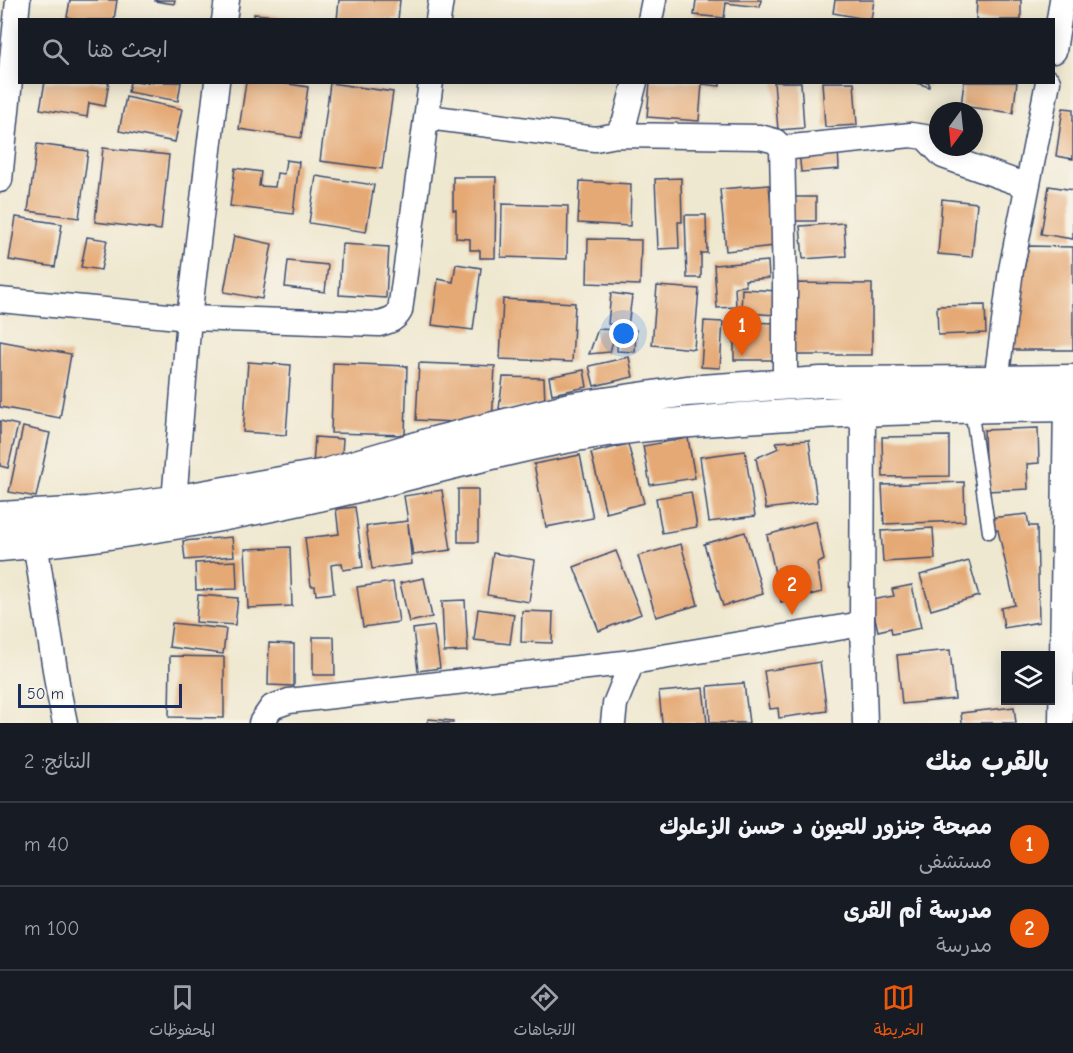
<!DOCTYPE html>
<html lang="ar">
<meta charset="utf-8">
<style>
body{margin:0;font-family:"Comic Neue","Playpen Sans Arabic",sans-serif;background:#20242c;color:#f1f3f6;direction:rtl}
.controls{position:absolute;right:18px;bottom:18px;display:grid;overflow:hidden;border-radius:0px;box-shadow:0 3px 15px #0003}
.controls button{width:54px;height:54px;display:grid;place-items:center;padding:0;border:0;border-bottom:2px solid #363941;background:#171b24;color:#f1f3f6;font:30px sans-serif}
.compass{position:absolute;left:929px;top:102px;width:54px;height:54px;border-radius:50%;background:#171b24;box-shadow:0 3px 15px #0003;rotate:195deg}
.scale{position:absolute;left:18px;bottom:15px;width:164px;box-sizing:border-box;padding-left:6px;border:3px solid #1b2f5e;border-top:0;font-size:16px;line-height:21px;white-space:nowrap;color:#1b2f5e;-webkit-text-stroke:4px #f7f3e8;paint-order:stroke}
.you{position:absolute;left:624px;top:334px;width:21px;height:21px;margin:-15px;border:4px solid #fff;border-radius:50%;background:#1a73e8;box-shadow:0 0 0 9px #1a73e833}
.badge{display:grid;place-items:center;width:39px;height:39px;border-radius:50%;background:#ea580c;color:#fff;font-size:20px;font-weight:700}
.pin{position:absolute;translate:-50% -50px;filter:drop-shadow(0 2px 3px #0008)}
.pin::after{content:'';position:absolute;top:32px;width:21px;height:18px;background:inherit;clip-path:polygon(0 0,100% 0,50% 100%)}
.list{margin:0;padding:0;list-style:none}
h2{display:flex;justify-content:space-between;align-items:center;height:78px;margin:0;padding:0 24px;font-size:26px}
h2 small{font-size:20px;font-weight:400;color:#9ea1a6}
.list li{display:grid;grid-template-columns:39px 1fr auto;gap:18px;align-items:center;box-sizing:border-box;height:84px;padding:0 24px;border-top:2px solid #363941}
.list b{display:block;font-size:22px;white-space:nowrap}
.list p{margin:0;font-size:20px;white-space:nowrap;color:#9ea1a6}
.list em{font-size:20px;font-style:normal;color:#9ea1a6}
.icon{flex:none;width:33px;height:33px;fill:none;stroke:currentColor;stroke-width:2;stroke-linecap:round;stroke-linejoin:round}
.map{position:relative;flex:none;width:1073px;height:723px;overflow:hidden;direction:ltr}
.search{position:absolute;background:#171b24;box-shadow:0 3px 15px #0003;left:18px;right:18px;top:18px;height:66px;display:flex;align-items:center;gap:15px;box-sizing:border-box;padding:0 21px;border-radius:0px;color:#9ea1a6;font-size:22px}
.sheet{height:246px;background:#171b24}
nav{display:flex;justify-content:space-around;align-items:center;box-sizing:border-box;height:84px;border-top:2px solid #363941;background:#171b24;font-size:16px;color:#9ea1a6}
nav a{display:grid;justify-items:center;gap:3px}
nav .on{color:#ea580c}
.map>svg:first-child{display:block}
.building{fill:#e5a975}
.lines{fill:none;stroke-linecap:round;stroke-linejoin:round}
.service-casing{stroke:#3b4b6f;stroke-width:15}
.minor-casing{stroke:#3b4b6f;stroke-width:27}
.tertiary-casing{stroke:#3b4b6f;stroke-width:33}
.service{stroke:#fff;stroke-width:12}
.minor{stroke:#fff;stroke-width:24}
.tertiary{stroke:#fff;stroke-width:30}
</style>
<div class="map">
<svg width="1073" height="723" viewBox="0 0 1073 723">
<rect width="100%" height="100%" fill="#f7f3e8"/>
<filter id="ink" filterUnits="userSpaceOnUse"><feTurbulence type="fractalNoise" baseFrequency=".0167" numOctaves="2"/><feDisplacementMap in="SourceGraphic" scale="12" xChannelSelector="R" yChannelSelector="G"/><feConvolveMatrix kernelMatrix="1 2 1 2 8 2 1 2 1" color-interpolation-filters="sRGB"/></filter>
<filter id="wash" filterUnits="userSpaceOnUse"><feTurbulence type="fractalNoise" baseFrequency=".008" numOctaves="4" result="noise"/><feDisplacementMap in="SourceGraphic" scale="24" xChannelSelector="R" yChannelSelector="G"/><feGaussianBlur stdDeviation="1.35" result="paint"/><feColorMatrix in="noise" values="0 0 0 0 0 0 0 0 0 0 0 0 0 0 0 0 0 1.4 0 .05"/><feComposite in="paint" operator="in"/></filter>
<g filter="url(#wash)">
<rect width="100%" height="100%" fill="#efe8d0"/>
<g id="blocks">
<path class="building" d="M70 0H117L114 20H79L67 17Z
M155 0H175L174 4 155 1Z
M339 0H400L398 20H337Z
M696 0H761L760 7 726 3 724 18 694 15Z
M835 0H874L871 20 833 13Z
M977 0H1021V20H976Z
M254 14 299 18V20H254Z
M45 82H109L105 106 89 103 87 117 40 109Z
M130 82H181L178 101 128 92Z
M246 82H276L308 87 301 138 239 129Z
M650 82H720V86L702 84 699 121 647 117Z
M774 82H801L804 128 778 130Z
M822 82H854L857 125 825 127Z
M914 82H929V87Z
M964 82H1017L1013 113 961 106Z
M330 83 393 92 382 169 320 161Z
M126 97 182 109 175 142 119 131Z
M1063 108 1073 109V159L1056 156Z
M37 144 88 151 79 218 28 211Z
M838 146 839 169 801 172 799 150Z
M103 148 169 155 161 230 95 222Z
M286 160 299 162 293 214 230 206 235 168 261 172 259 186 275 187 277 173 284 174Z
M316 176 374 185 366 232 309 223Z
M453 177H496L495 258H480V250H470V239L456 238V210H453Z
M681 178 682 222H678L679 248 658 249 655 179Z
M580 181 631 184 630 226 578 223Z
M769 185 775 246 726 251 720 189Z
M1049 186 1073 190V239L1041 234Z
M792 197H816V221H792Z
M942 199 977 203 972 257 938 254Z
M502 204 568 206 567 259 501 257Z
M685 215H706L707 253H701V278H687Z
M16 217 62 224 55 267 9 260Z
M844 223 846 256 803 259 800 226Z
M234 236 272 244 262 299 224 292Z
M87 237 107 240 101 270 81 267Z
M588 239 641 240 640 285 587 283Z
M342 244 389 247 386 298 339 295Z
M1029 246 1073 247V350H1007Z
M288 261 328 265 325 292 285 287Z
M768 261 769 278 745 280 746 286 735 287 736 307 717 308 714 265Z
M456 264 481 268 473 330 432 325 438 279 453 282Z
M791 283 872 284V355H791Z
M657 286 699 289 694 349 652 345Z
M742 289 779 291 778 315 741 313Z
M611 293 632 296 628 326 608 324Z
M503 299 575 303 572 362 500 359Z
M985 305 986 333 938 335 937 306Z
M704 321 723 322 720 368 701 367Z
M734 322 784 323V360H734Z
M598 329 616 330 610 352 589 354Z
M618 329 636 330 635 352 617 351Z
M0 341 71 354 60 418 0 407Z
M629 357 633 377 594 386 589 366Z
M248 362 291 365 286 435 243 432Z
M333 363 407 366 405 435 331 433Z
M419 363 495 366 492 424 416 420Z
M584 370 587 387 552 394 549 377Z
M503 377 544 378 545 404 499 409Z
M0 421 18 425 8 468 0 466Z
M23 427 50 433 36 497 9 492Z
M1038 428 1039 463 1027 464 1028 489 986 491 984 430Z
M949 436V476L883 477 882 437Z
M315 437 343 439 341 467 313 465Z
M688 438 695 478 650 485 643 446Z
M809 440 817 502 766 509 756 458 779 448 776 442Z
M628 444 644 503 606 513 591 453Z
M745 451 755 516 709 522 700 457Z
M580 455 593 518 546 527 534 464Z
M964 482 965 521 884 524 882 485Z
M458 489H478V542H458Z
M442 490 451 550 413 555 408 524 412 564 372 569 366 526 408 521 404 496Z
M691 492 697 527 662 533 656 498Z
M355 507 363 567 343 570 342 563 331 565 334 593 316 595 315 586H311L305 538 339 534 336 509Z
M1027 514 1029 526H1037L1039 622 1004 628 1001 608 1015 605 998 530H991L990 518Z
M816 521 824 560 817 564 822 592 781 602 767 535Z
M933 528 935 559 883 562 881 531Z
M745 532 763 594 723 606 704 544Z
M232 537 234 556 185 560 183 541Z
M681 544 698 605 656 617 638 556Z
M290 547 292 606 248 608 245 549Z
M616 551 641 614 599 631 574 567Z
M493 553 535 560 529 602 487 595Z
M236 561 237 589 196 590 195 563Z
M969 561 979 596 931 610 920 575Z
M424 578 432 617 409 622 400 583Z
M393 582 399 622 363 627 357 587Z
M912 585 921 628 892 634 891 628 878 631 871 600 894 596 892 589Z
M198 595 238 598 235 625 196 622Z
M465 600 468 651 444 652 442 601Z
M478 609 514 614 510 644 474 640Z
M522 611 553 612 552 643 521 642Z
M172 623 226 629 223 654 169 647Z
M434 626 440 668 418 671 413 629Z
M313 637H334L335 675H313Z
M269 643 294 644V686L268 685Z
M950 650 955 699 902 704 897 655Z
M170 656 224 657V718L169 717Z
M820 662 827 711 779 718 778 708 770 709 764 671Z
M744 683 749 723H710L708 686Z
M703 688 707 723H662L659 692Z
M1014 707 1016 723H962L961 713Z
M428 719 453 721V723H427Z"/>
</g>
</g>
<g filter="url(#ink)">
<use href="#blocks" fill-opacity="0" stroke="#3b4b6f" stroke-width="1.5"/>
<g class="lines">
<defs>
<path id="service" d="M971 408 989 532"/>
<path id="minor" d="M224 20 227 0
M438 20 441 0
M650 20 654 0
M1054 51 1062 0
M428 117 595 139 617 135 760 137 775 141 782 148 785 284V384
M617 135 625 121 635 82
M782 148 911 135 925 137 943 156 1027 186
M0 180 18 0
M0 300 189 318 379 324C389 321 395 320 400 311L431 82
M996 381 1011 270 1048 82
M863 410 862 624 865 723
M174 501 189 318 217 82
M35 542 58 689 65 723
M261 723 272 707 289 701 632 662 862 624
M613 723 615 704 632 662
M1061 723 1066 406"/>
<path id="tertiary" d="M0 517 88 512 174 501 326 474 434 442 570 408 687 391 821 382 996 381 1073 380
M0 546C125 536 249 513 371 484 445 466 519 445 594 433 654 424 713 420 773 416 873 409 973 407 1073 406"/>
</defs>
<use href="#service" class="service-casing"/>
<use href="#minor" class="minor-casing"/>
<use href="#tertiary" class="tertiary-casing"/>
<use href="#service" class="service"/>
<use href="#minor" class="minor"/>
<use href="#tertiary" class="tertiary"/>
</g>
</g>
</svg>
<div class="controls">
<button><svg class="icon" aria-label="layers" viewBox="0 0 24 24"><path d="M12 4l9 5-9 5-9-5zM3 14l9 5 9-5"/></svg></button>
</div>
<svg class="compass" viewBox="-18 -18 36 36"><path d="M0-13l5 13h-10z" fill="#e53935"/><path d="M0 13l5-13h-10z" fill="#9ea1a6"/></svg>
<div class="scale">50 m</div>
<div class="you"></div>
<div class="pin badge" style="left:742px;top:356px">1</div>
<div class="pin badge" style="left:792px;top:615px">2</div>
<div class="search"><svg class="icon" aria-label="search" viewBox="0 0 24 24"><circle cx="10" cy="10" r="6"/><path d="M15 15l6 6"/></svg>ابحث هنا</div>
</div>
<section class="sheet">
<h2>بالقرب منك<small>النتائج: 2</small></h2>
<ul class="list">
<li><span class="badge">1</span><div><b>مصحة جنزور للعيون د حسن الزعلوك</b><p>مستشفى</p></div><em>40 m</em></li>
<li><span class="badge">2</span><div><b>مدرسة أم القرى</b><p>مدرسة</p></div><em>100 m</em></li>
</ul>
</section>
<nav>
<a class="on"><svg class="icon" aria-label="map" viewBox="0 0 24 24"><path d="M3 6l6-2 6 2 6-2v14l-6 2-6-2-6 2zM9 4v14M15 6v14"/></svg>الخريطة</a>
<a><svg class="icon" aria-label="directions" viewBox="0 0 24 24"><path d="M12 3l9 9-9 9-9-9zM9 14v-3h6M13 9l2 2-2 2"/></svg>الاتجاهات</a>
<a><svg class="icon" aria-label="saved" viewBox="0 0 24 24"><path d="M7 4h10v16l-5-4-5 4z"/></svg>المحفوظات</a>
</nav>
